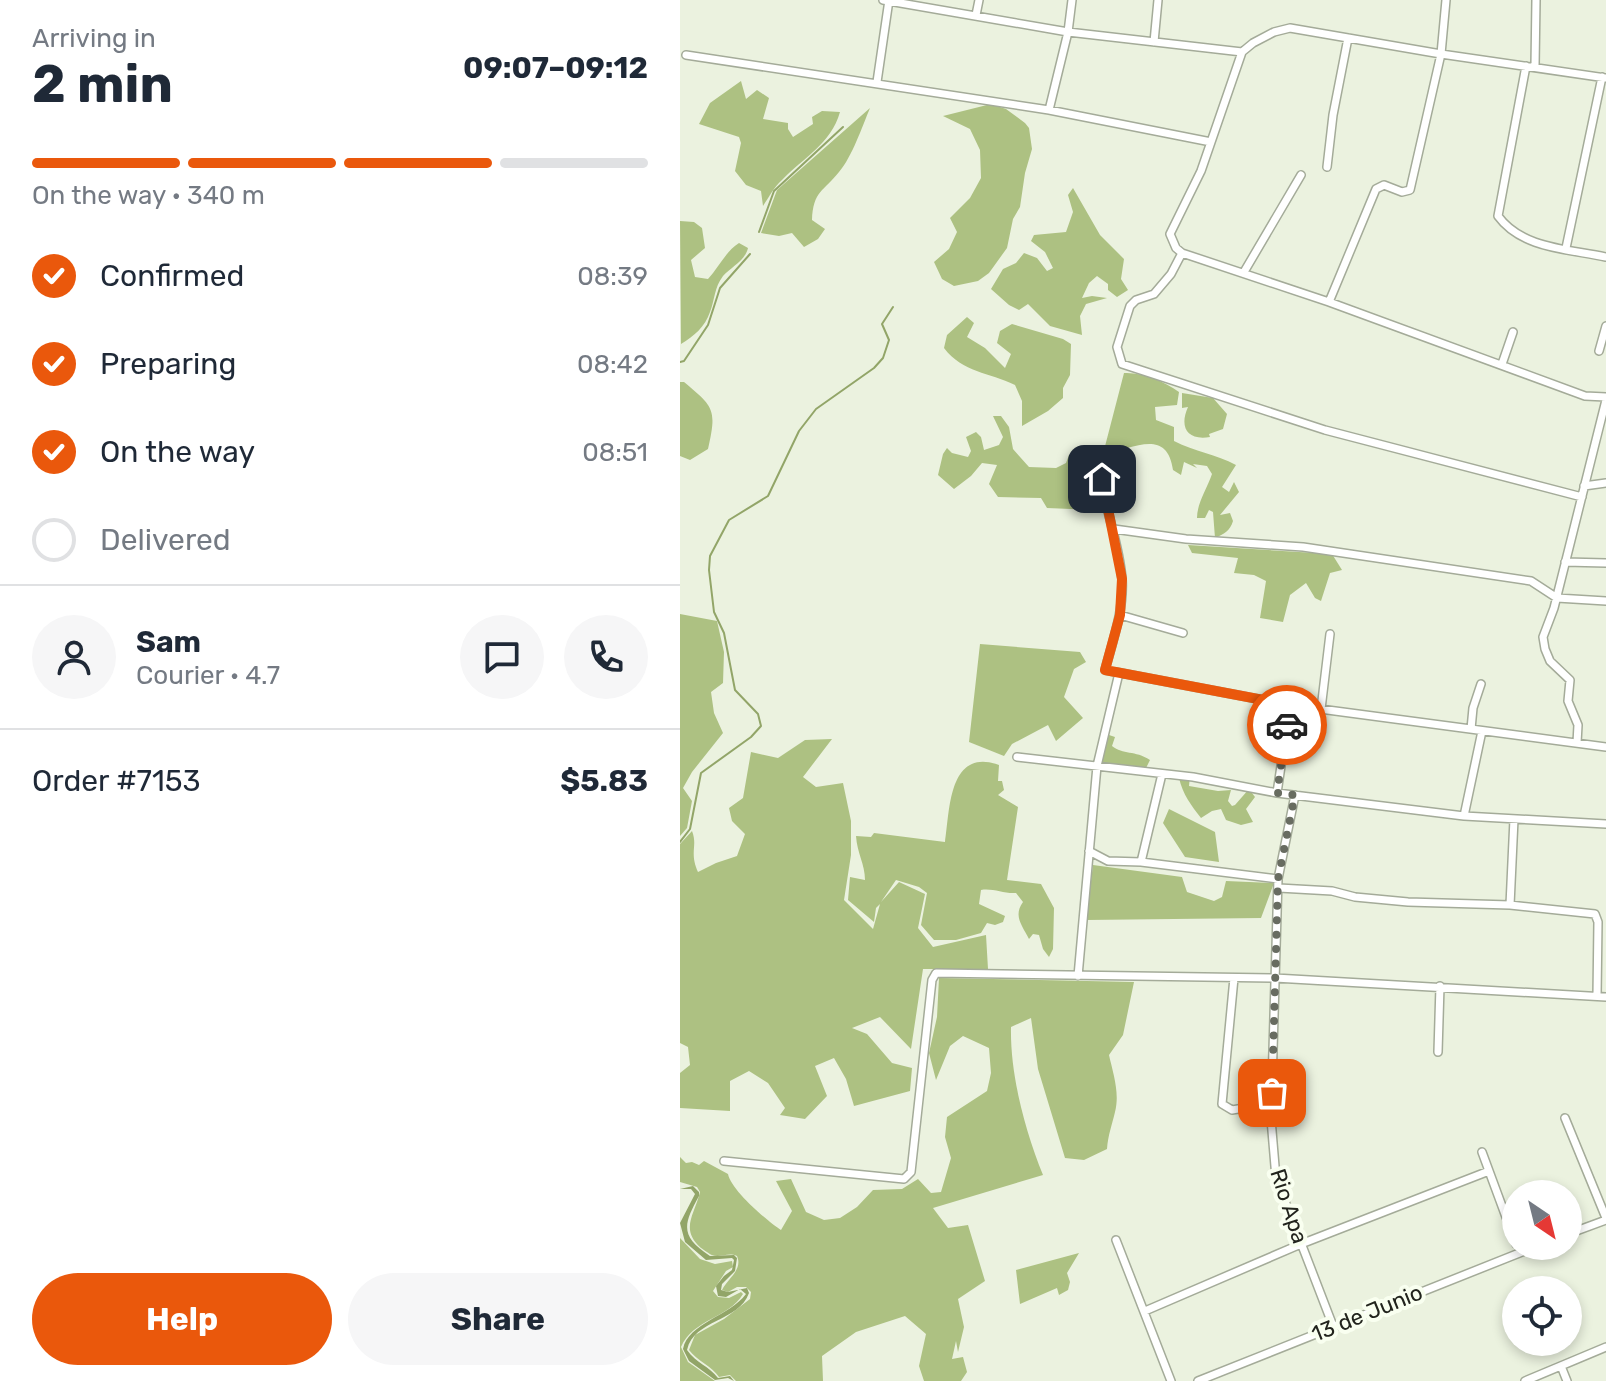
<!DOCTYPE html>
<html lang="en">
<head>
<meta charset="utf-8">
<style>
  :root { --surface:#fff; --page:#f6f6f7; --text:#1f2937; --muted:#747a83; --line:#e0e1e3; --accent:#ea580c }
  body { margin:0; font-family:Rubik,sans-serif; background:var(--page); color:var(--text); height:100vh; display:flex; flex-direction:column; font-size:30px; white-space:nowrap }
  * { box-sizing:border-box; margin:0 }
  p { font-size:26px; color:var(--muted) }
  .icon { flex:none; width:44px; height:44px; fill:none; stroke:currentColor; stroke-width:2; stroke-linecap:round; stroke-linejoin:round }
  .map { position:relative; flex:1; overflow:hidden }
  .drawer { display:flex; flex-direction:column; background:var(--surface); width:680px }
  .drawer>* { flex:none }
  .needle { width:52px; rotate:145deg }
  .buttons { position:absolute; left:822px; top:1180px; display:grid; gap:16px }
  .buttons a { display:grid; place-items:center; width:80px; height:80px; border-radius:50%; background:var(--surface); box-shadow:0 4px 12px #0003; font-size:40px }
  .pin { position:absolute; display:grid; place-items:center; width:68px; height:68px; color:#fff; margin:-34px; border-radius:16px; box-shadow:0 4px 12px #0006 }
  .courier { position:absolute; display:grid; place-items:center; width:80px; height:80px; margin:-40px; border:6px solid #ea580c; border-radius:50%; background:#fff; color:#222; box-shadow:0 2px 10px #0007 }
  .overview em { font-style:normal; font-weight:700 }
  .overview div { display:flex; flex-direction:column-reverse }
  .overview { display:flex; align-items:center; justify-content:space-between; height:136px; padding:0 32px }
  h1 { font-size:52px; font-weight:700; line-height:60px }
  .bar { display:grid; grid-template-columns:repeat(4,1fr); gap:12px 8px; align-content:center; height:96px; padding:0 32px }
  .bar i { height:10px; border-radius:6px; background:var(--line) }
  .bar .current { background:var(--accent) }
  .bar p { grid-column:span 4 }
  .line { display:flex; align-items:center; gap:20px; padding:0 32px; border-top:2px solid var(--line) }
  .line div { flex:1 }
  .round { display:grid; place-items:center; flex:none; width:84px; height:84px; border-radius:42px; background:var(--page) }
  ol { padding:0 32px; list-style:none }
  li { display:flex; align-items:center; gap:24px; height:88px }
  li p { margin-inline-start:auto }
  li .icon { padding:8px; border-radius:50%; background:var(--accent); color:#fff; stroke-width:4 }
  li:last-child { color:var(--muted) }
  li i { width:44px; height:44px; border:4px solid var(--line); border-radius:50% }
  .action { display:flex; gap:16px; margin-top:auto; padding:16px 32px }
  .action a { flex:1; height:92px; border-radius:48px; background:var(--accent); color:#fff; font-size:32px; font-weight:700; line-height:92px; text-align:center }
  .action a+a { background:var(--page); color:var(--text) }
  main { display:flex; flex:1; min-height:0 }
  .map>svg:first-child { display:block }
</style>
</head>
<body>
<main>
<section class="drawer">
<div class="overview"><div><h1>2 min</h1><p>Arriving in</p></div><em>09:07–09:12</em></div>
<div class="bar"><i class="current"></i><i class="current"></i><i class="current"></i><i></i><p>On the way · 340 m</p></div>
<ol>
<li><svg class="icon" aria-label="check" viewBox="0 0 24 24"><path d="M5 12l5 5 9-10"/></svg>Confirmed<p>08:39</p></li>
<li><svg class="icon" aria-label="check" viewBox="0 0 24 24"><path d="M5 12l5 5 9-10"/></svg>Preparing<p>08:42</p></li>
<li><svg class="icon" aria-label="check" viewBox="0 0 24 24"><path d="M5 12l5 5 9-10"/></svg>On the way<p>08:51</p></li>
<li><i></i>Delivered</li>
</ol>
<div class="line" style="height:144px"><a class="round"><svg class="icon" aria-label="person" viewBox="0 0 24 24"><circle cx="12" cy="8" r="4"/><path d="M4 21q1-7 8-7t8 7"/></svg></a><div><b>Sam</b><p>Courier · 4.7</p></div><a class="round"><svg class="icon" aria-label="chat" viewBox="0 0 24 24"><path d="M4 5h16v11H9l-5 4z"/></svg></a><a class="round"><svg class="icon" aria-label="phone" viewBox="0 0 24 24"><path d="M5 4h4l2 5-3 2q2 4 5 5l2-3 5 2v4C11 20 4 13 5 4z"/></svg></a></div>
<div class="line" style="height:104px"><div>Order #7153</div><b>$5.83</b></div>
<div class="action"><a>Help</a><a>Share</a></div>
</section>
<div class="map">
<svg width="926" height="1381" viewBox="0 0 926 1381">
  <rect width="100%" height="100%" fill="#ebf2df"/>
  <path fill="#adc182" d="M61,81L66,99L77,90L89,98L83,119L108,123V129L113,137L133,124L132,117L142,111L160,112C151,144 123,158 102,180C94,187 89,197 83,206L81,191L66,185L55,171L61,143L59,137L19,124L30,103Z
    M311,104L326,109L345,123L349,128L352,149L345,173L340,207L333,219L327,248L309,273L298,281L274,286L262,279L254,262L269,249L277,232L270,218L290,198L301,178L300,150L290,129L263,116Z
    M190,108C182,127 172,157 159,172C144,191 133,191 132,220L145,229L138,239L124,247L112,233L99,236L81,233L97,190Z
    M393,188L420,235L444,259L441,279L448,290L437,297L428,290V284L417,276L409,283L402,298L412,296L427,298L406,304L400,316L402,335L370,326L348,304L339,310L329,305L311,289L323,269L336,263L344,253L357,258L367,271L373,268L365,252L351,241L354,235L386,232L393,212L388,195Z
    M0,221L14,222L22,228L25,248L11,260L15,277L28,279C39,267 46,251 59,243L68,248C65,261 51,267 43,276C34,288 35,299 30,312C25,327 14,336 1,344Z
    M287,317L294,323L287,337L305,348L325,368L331,354L317,343L320,331L332,324L383,339L391,344L390,375L383,388V398L368,411L342,426V401L335,385C309,372 283,373 264,348L267,335Z
    M444,373C462,372 484,381 499,392L497,405L475,407L476,420L494,427V441C515,452 536,454 556,465L542,487L549,492L554,482L559,492L540,515L550,513L553,521C550,531 544,534 535,538L533,512L529,510L525,518H517C517,503 527,489 532,474L527,466L513,464L517,468L504,462L501,475L493,470C487,427 453,449 423,454Z
    M0,382H4C34,407 37,409 28,449L10,460L0,456Z
    M502,393L533,398L547,414L543,429L529,434L530,437C507,441 499,427 508,407L502,408Z
    M313,416H321L329,427L333,449L349,467L376,468L386,463L389,455H394L399,467L405,463L420,470L421,478L415,488V510L367,508L361,498L318,497L309,484L317,465L302,463L291,476L274,489L258,475L263,454L267,448L272,453L288,457L291,451L286,437L296,432L301,437L304,450L319,445L323,437Z
    M508,545L652,554L662,570L650,573L641,601L635,598L626,583L610,595L603,622L580,618L586,581L574,575L554,573L558,558L512,553Z
    M0,614L37,621L44,652L43,683L31,692L34,713L43,733L12,772L3,788L12,801L7,828L0,836Z
    M300,644L400,652L406,662L394,669L384,697L403,718L376,741L368,725L332,744L324,756L289,742Z
    M426,734L435,737L432,746C443,755 455,750 470,760L466,768L417,765Z
    M152,739L123,777L136,787L163,783L171,821V855L164,900L193,929L200,904L196,908L194,922L168,900L170,877L185,880C185,864 177,853 176,836L191,837L194,833L265,842C270,811 268,747 319,765L318,781H322L324,790L318,795L338,807L327,880L361,884L374,908L373,949L369,957L363,949L359,935L353,934L349,939C342,925 333,916 343,902L336,893C324,894 313,888 301,890L299,904L325,916L323,922L315,925L307,923L301,933L276,940H254L241,925L247,893L239,887L216,880L201,902L219,882L245,894L238,928L253,947L306,935L308,969H243L231,1049L200,1017L172,1028L187,1034L212,1063L232,1068L230,1091L174,1106L166,1079L154,1058L135,1066L147,1096L125,1119L100,1115L105,1108L88,1083L69,1071L50,1081V1111L0,1108V1073L10,1065L8,1047L0,1043V844L12,831C18,846 9,852 18,872L36,863L57,856L65,834L52,821L49,808L63,798L71,752L98,758L125,740Z
    M510,776L509,786L538,791L551,790L548,801L552,806L555,805L569,789L575,797L566,809L573,822L561,825L546,820L541,809L532,811L521,818C511,805 503,795 499,778Z
    M489,809L535,832L539,862L505,857L483,823Z
    M413,865L502,877L507,892L534,901L542,897L546,881L594,883L581,918L406,920Z
    M259,978L454,982L443,1035L429,1055C433,1073 440,1093 435,1112C432,1125 428,1135 427,1149L404,1160L385,1158L358,1069L351,1018L331,1027C330,1075 345,1130 363,1175L253,1208L268,1228L288,1225L305,1281L278,1299L284,1327L278,1352L276,1341L272,1359L283,1357L287,1372L281,1381H244L239,1366L246,1334L225,1316L176,1332L142,1356L143,1381H56L50,1375L39,1377C32,1366 17,1361 9,1350L15,1335L44,1319L70,1299L71,1292L66,1287H57L48,1292L42,1290C48,1278 63,1270 57,1256C48,1252 41,1258 32,1255C31,1255 21,1248 21,1248C0,1229 14,1216 20,1192L17,1187L0,1182V1157L6,1163L12,1162L19,1165L24,1161L48,1174C51,1190 87,1221 101,1230L112,1211L96,1181L111,1179L126,1212L144,1220L160,1218L177,1207L193,1190L222,1189L238,1179L251,1193L261,1192L271,1158L265,1137L267,1117L307,1091L311,1073L309,1048L283,1036L270,1046L256,1080L249,1053L257,1017Z
    M0,1238L20,1259L35,1264L52,1261L53,1267L46,1271L33,1291L38,1297L49,1298L61,1292L63,1294C49,1318 13,1319 1,1347L8,1362L35,1381H0Z
    M399,1253L387,1273L390,1282L388,1290L379,1295L377,1288L340,1304L336,1270Z"/>
  <path fill="#92a568" d="M13,1186L19,1192V1196C3,1225 0,1236 30,1256L54,1255L57,1258L55,1271L42,1284L41,1290L48,1292L67,1288L69,1293C59,1322 14,1319 7,1350C16,1363 29,1366 38,1378L50,1376L54,1381L48,1378L35,1380L9,1361L3,1349C8,1323 50,1316 66,1294L60,1289L46,1297L38,1296L36,1286L44,1276L52,1270L54,1260L52,1258L26,1260L5,1242L0,1223L15,1194L11,1189H0Z"/>
  <g fill="none" stroke-linecap="round" stroke-linejoin="round">
    <path stroke="#92a568" stroke-width="2" d="M79,232L94,191L163,127
      M0,362L4,361L28,325L40,288L70,254
      M0,842L10,829L21,773L71,737L81,726L78,714L55,690L44,633L34,612L29,570L30,556L49,520L88,496L119,431L136,409L194,368L203,358L209,340L202,324L213,307"/>
    <defs>
      <path id="street" d="M203,0L388,32L562,52
        M296,15L299,0
        M474,42L478,0
        M6,55L369,110L531,142
        M846,66L818,216C842,249 889,249 926,257
        M855,66L856,0
        M926,78L761,54L610,28L594,32L573,43L562,52L521,171L490,234L496,248L502,253L649,302L905,396L926,397
        M197,82L209,0
        M369,110L388,32L392,0
        M647,167L653,115L668,38
        M886,248L922,77
        M502,253L491,274L474,294L456,300L450,306L437,347L442,364L645,430L902,497
        M564,272L621,175
        M649,302L696,189L704,185L722,192L730,190L761,54L766,0
        M919,351L926,326
        M822,364L833,332
        M419,451C418,495 439,536 442,579C444,610 433,640 425,670L610,705L926,747
        M904,486L926,483
        M434,529L506,539L623,547L851,581L877,598L926,601
        M885,562L926,563
        M440,615L503,633
        M641,709L650,634
        M791,729L793,708L801,684
        M897,743L898,725L888,701L890,680L870,661L865,649L863,637L874,608L926,400
        M337,757L513,777L597,793L784,816L926,824
        M482,774L461,862L598,879
        M597,793L610,705
        M615,795L598,879L591,1119L596,1178L653,1326
        M784,816L802,731
        M409,851L428,861L461,862
        M599,888L652,891L675,897L728,902L830,905L915,914L918,922L917,996
        M830,905L834,819
        M398,976L417,766L439,673
        M554,978L542,1104L552,1110L576,1106L591,1119
        M758,1052L760,986
        M885,1118L926,1218
        M802,1152L836,1244
        M44,1161L224,1179L231,1172L252,980L256,973L595,978L926,997
        M888,1234L926,1220
        M436,1240L491,1381
        M465,1311L621,1244L809,1171
        M881,1366L887,1381
        M518,1381L857,1246
        M845,1381L926,1347"/>
    </defs>
    <use href="#street" stroke="#a4ab99" stroke-width="10"/>
    <use href="#street" stroke="#fff" stroke-width="7"/>
  </g>
  <g fill="none" stroke-linecap="round" stroke-linejoin="round">
    <path stroke="#686c61" stroke-width="8" stroke-dasharray="0 14.4" d="M592,1093L598,879L615,795L597,793L607,725"/>
    <path stroke="#ea580c" stroke-width="10" d="M422,479L442,579L440,615L425,670L610,705L607,725"/>
  </g>
  <g text-anchor="middle" dominant-baseline="central" stroke-width="8" stroke-linejoin="round" paint-order="stroke">
    <g font-size="22" fill="#22241d" stroke="#f9fff0">
      <text transform="translate(609 1206) rotate(72)">Rio Apa</text>
      <text transform="translate(687 1313) rotate(-22)">13 de Junio</text>
    </g>
  </g>
</svg>
<div class="buttons">
<a><svg class="needle" viewBox="-14 -14 28 28"><path d="M0-13l5 13h-10z" fill="#e53935"/><path d="M0 13l5-13h-10z" fill="#747a83"/></svg></a>
<a><svg class="icon" aria-label="locate" viewBox="0 0 24 24"><circle cx="12" cy="12" r="6"/><path d="M12 2v4M12 18v4M2 12h4M18 12h4"/></svg></a>
</div>
<div class="pin" style="left:592px;top:1093px;background:#ea580c"><svg class="icon" aria-label="bag" viewBox="0 0 24 24"><path d="M5 8h14l-1 12H6zM9 8a3 3 0 0 1 6 0"/></svg></div>
<div class="pin" style="left:422px;top:479px;background:#1f2937"><svg class="icon" aria-label="home" viewBox="0 0 24 24"><path d="M3 11l9-7 9 7M6 9v11h12V9"/></svg></div>
<div class="courier" style="left:607px;top:725px"><svg class="icon" aria-label="car" viewBox="0 0 24 24"><path d="M5 17H2v-5l4-1 3-4h7l3 4 3 1v5h-3M9 17h6M6 11h13"/><circle cx="7" cy="17" r="2"/><circle cx="17" cy="17" r="2"/></svg></div>
</div>
</main>
</body>
</html>
